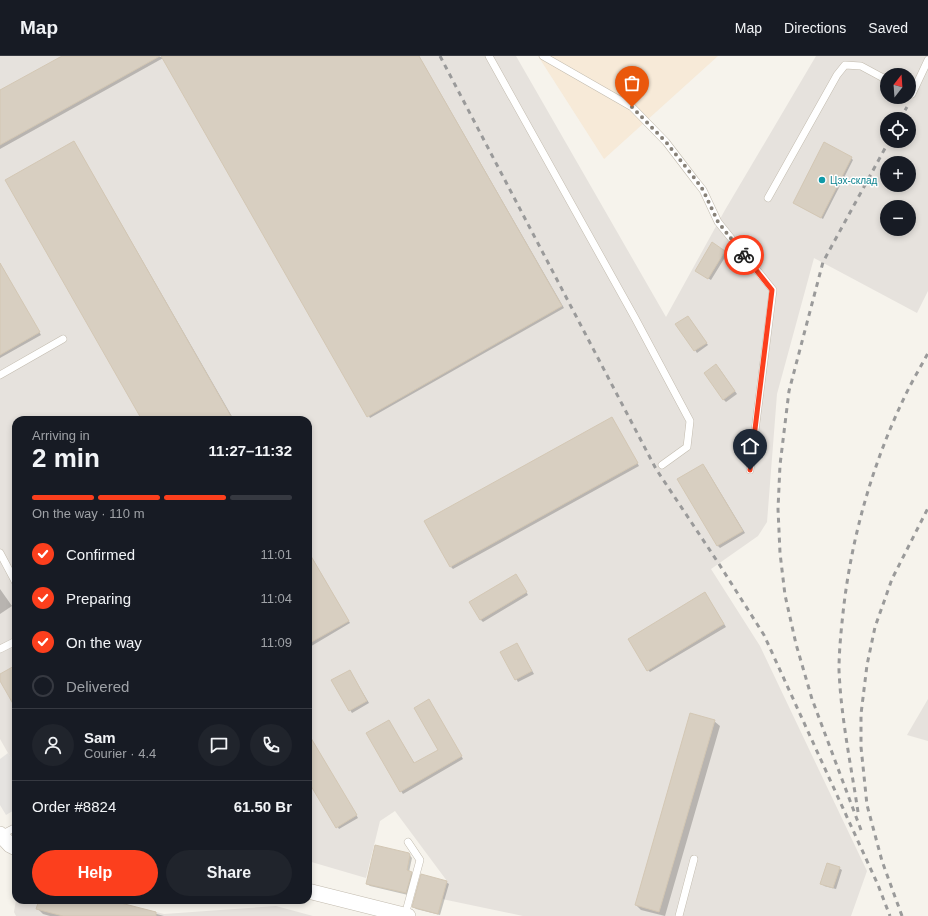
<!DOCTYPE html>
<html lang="en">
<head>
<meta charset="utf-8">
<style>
  :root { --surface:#171b24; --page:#20242c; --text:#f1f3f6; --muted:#9ea1a6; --line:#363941; --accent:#fc3f1d }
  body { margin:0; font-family:Arial,sans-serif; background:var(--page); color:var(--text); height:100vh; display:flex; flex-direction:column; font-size:15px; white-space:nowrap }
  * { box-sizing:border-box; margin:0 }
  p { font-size:13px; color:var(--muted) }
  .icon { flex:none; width:22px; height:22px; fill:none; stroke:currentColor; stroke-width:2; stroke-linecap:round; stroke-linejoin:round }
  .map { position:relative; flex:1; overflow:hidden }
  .details { position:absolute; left:12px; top:360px; width:300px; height:488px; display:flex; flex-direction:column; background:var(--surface); border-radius:12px; box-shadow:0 2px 6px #0003 }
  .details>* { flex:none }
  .needle { width:26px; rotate:17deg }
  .tools { position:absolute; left:880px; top:12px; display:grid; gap:8px }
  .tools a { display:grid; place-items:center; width:36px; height:36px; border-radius:50%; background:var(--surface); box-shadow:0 2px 6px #0003; font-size:20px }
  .pin { position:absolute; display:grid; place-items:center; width:34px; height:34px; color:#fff; margin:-41px -17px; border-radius:50% 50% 50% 0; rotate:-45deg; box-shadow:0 0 4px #0007 }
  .pin .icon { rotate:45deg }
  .courier { position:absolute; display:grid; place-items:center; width:40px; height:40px; margin:-20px; border:3px solid #fc3f1d; border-radius:50%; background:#fff; color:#222; box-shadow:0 1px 5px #0007 }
  .summary em { font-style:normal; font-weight:700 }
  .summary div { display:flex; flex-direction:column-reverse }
  .summary { display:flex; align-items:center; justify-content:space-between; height:68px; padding:0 20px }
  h1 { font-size:26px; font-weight:700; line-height:30px }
  .bar { display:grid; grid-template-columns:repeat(4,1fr); gap:6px 4px; align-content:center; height:48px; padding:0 20px }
  .bar i { height:5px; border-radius:3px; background:var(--line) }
  .bar .selected { background:var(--accent) }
  .bar p { grid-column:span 4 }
  .line { display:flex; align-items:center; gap:10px; padding:0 20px; border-top:1px solid var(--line) }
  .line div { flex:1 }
  .round { display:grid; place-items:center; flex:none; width:42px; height:42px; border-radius:21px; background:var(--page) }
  ol { padding:0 20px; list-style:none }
  li { display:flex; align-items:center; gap:12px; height:44px }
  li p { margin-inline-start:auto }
  li .icon { padding:4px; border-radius:50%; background:var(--accent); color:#fff; stroke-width:4 }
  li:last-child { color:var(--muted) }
  li i { width:22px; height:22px; border:2px solid var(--line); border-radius:50% }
  .action { display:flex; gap:8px; margin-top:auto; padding:8px 20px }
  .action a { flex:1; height:46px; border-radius:24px; background:var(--accent); color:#fff; font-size:16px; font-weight:700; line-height:46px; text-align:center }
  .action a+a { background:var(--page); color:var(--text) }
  header { display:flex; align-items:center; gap:24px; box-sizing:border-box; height:56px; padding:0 20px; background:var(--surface); border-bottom:1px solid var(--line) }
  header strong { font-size:19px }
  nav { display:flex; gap:22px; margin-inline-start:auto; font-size:14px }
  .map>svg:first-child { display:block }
</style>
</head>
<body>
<header>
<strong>Map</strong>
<nav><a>Map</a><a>Directions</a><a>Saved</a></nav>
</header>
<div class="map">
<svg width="928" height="860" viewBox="0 0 928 860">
  <rect width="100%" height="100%" fill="#f6f3ec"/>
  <path fill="#f7ead8" d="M538,0H718L604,103Z"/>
  <path fill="#e6e2dd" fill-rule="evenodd" d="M0,0H516L666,261L725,154L816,0H928V235L917,257L814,202L777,338L767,466L758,480L711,513L760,590L867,815L851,860H523L442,843L447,825L395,755L380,765L366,822L308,805V364H16V711L0,683ZM887,19H909V41H887ZM887,63H909V85H887ZM887,107H909V129H887ZM887,151H909V173H887Z
    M928,643V685L907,679Z
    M16,844H109L164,858L276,850L313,860H16L14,856Z"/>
  <path fill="#e5e3e0" d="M8,697L16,710V753L6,759L0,749V703Z"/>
  <path fill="#0003" d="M65,0L165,1L0,93V35Z
    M181,0H419L564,252L370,362Z
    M76,89L234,364H144Z
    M851,102L853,104L823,163L794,147Z
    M713,188L727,198L711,224L699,217Z
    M0,207L41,279L0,302Z
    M690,263L708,289L697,297L695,294Z
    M719,312L737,338L726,346L723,343Z
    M612,362L639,410L453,513L451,511Z
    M705,411L745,477L720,492L718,490Z
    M308,495L350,567L308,592Z
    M518,522L528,539L483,566L480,563Z
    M0,533L12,550L0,558Z
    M707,540L726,571L650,616L648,614Z
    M517,588L534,618L518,626L502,597Z
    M350,615L369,647L352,657L350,654Z
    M431,647L463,703L403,738L401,735L389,665L415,708L439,694Z
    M714,665L720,670L665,860L641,854L636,849Z
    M308,677L358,762L339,773L308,723Z
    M409,798L412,802L409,816L413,819L408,839L370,830L367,828Z
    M839,812L842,814L836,833L824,830L822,827Z
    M446,826L449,828L440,859L416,853L414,851Z
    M40,844H105L164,860H50L43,858L38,853Z"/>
  <path fill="#d8cfc1" stroke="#d3c7b4" d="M62,0H160L0,89V34Z
    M161,0H419L562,250L367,361Z
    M74,85L233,364H142L5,124Z
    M824,86L852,101L821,162L793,147Z
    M712,186L725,195L708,223L695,215Z
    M0,207L40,276L0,299Z
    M688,260L707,287L694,295L675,268Z
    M716,308L735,335L723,344L704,317Z
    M612,361L638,407L450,511L424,465Z
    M703,408L743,475L717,490L677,423Z
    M308,495L349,565L308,588Z
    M516,518L527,536L480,564L469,546Z
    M705,536L724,568L647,615L628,583Z
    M517,587L532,615L515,624L500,596Z
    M16,609V653L0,625V618Z
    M350,614L367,645L349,655L331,624Z
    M429,643L462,700L400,736L366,677L389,664L414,707L438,694L414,652Z
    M690,657L715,664L659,856L635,849Z
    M308,677L357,759L336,772L308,725Z
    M375,789L409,797L410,799L407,814L412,816L406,837L366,828Z
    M827,807L840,811L833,832L820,828Z
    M421,818L447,825L438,858L412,851Z
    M39,844H109L156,856V860H63L36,853Z"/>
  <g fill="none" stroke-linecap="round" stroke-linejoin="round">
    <defs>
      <path id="lane" d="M489,0L635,262L690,365L687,391L662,409
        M543,0L632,51L666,86L695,124L703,134L718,166L773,234L750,414
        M909,36L912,38L928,4
        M768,142L837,19L845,9L861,10L887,24
        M0,319L63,283
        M0,497L16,527
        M0,593L16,585
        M1,779L16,771
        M405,859L420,804L408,786
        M679,860L694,803"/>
      <path id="street" d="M0,778L10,789L16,792
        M308,835L408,860"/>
    </defs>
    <use href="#lane" stroke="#c2bbae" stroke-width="8"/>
    <use href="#street" stroke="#c2bbae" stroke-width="16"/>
    <use href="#lane" stroke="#fff" stroke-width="7"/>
    <use href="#street" stroke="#fff" stroke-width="15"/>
    <path stroke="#9a9a9a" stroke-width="3" stroke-dasharray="5 5" stroke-linecap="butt" d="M440,0L656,413L719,508L764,579L878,829L890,860
      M900,63L907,51
      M858,756C851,709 841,662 839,614C839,595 841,576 843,557C851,483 872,409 904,342C911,327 920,312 928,297
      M861,774L812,643L796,588L785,539L780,497L778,453L780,409L789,335L823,206L889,85
      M902,860L882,805L867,749L861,691V658L867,609L875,571L892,523L928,452"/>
  </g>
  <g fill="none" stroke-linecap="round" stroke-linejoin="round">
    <path stroke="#878178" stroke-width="4" stroke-dasharray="0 7.2" d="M632,51L666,86L696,124L703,134L718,166L744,199"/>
    <path stroke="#fc3f1d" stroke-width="5" d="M744,199L772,234L750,414"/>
  </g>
  <circle fill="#0f9aa8" stroke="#fff" stroke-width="1.5" cx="822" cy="124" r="4"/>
  <g text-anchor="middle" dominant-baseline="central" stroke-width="3" stroke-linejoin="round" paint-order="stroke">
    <g font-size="10" fill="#0d838f" stroke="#fff" text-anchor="start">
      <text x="830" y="124">Цэх-склад</text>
    </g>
  </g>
</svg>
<div class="tools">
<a><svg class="needle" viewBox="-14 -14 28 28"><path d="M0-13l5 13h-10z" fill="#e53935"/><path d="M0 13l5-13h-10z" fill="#9ea1a6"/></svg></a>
<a><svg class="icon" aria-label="locate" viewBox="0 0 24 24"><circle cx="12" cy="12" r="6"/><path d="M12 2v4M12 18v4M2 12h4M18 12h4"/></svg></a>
<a>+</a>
<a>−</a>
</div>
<div class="pin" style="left:632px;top:51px;background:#ea580c"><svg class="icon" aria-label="bag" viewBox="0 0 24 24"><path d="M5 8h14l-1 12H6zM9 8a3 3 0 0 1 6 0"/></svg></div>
<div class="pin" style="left:750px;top:414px;background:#1f2937"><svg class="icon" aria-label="home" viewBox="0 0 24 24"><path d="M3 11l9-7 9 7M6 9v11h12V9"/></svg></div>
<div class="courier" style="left:744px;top:199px"><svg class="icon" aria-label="bike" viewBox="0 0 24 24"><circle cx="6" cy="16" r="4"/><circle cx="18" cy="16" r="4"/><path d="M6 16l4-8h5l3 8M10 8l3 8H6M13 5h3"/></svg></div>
<section class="details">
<div class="summary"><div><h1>2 min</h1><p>Arriving in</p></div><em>11:27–11:32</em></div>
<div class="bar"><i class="selected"></i><i class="selected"></i><i class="selected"></i><i></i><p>On the way · 110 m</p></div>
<ol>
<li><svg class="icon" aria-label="check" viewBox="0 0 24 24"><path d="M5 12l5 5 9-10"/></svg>Confirmed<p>11:01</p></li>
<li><svg class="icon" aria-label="check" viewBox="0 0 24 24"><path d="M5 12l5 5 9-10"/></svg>Preparing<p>11:04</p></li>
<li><svg class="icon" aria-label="check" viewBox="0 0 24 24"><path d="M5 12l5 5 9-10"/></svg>On the way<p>11:09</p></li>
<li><i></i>Delivered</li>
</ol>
<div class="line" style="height:72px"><a class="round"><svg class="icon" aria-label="person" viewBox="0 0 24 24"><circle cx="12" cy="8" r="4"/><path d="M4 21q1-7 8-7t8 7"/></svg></a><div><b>Sam</b><p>Courier · 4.4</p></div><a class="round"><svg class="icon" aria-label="chat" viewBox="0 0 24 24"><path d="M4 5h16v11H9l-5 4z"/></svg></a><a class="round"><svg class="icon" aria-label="phone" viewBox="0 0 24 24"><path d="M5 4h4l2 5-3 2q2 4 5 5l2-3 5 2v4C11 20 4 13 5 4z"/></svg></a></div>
<div class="line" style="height:52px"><div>Order #8824</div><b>61.50 Br</b></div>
<div class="action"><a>Help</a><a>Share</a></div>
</section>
</div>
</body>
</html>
